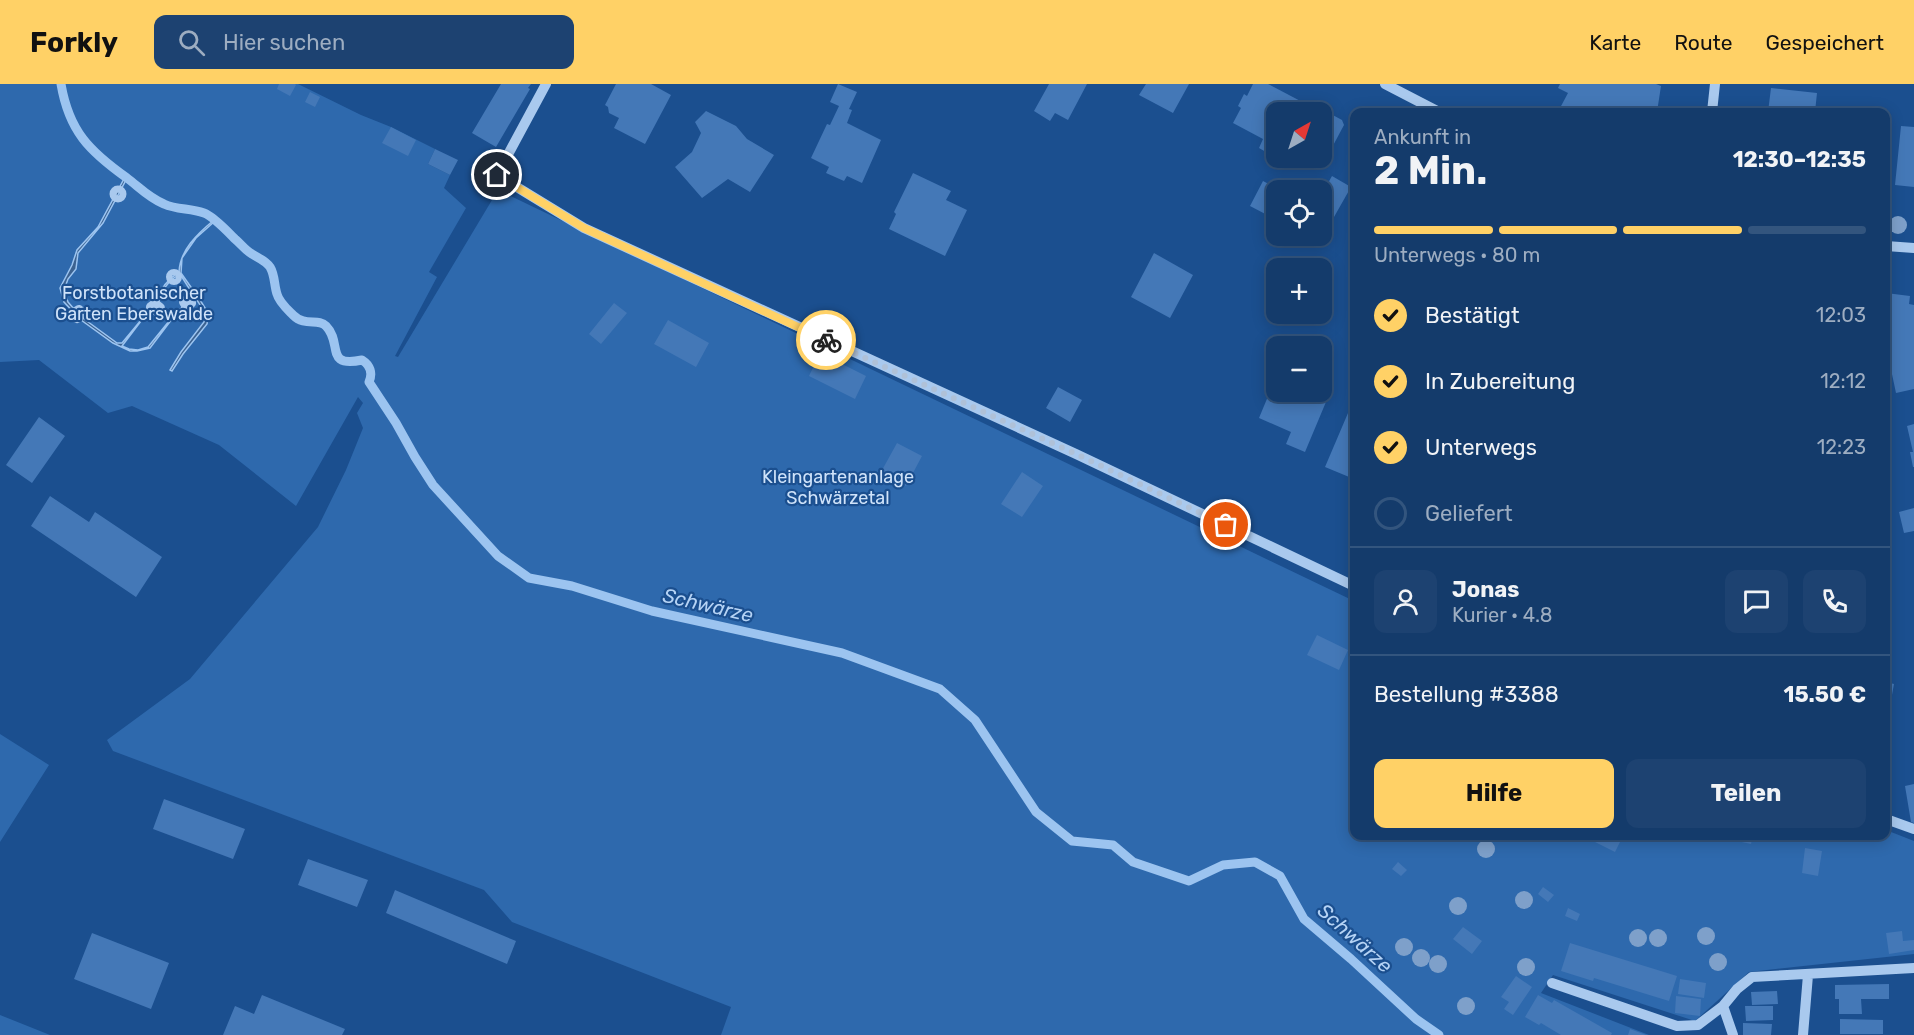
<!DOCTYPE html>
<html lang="de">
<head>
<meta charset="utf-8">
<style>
  :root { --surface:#143b6b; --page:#1d4271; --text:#f1f3f6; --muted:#9dadc1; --line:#33557e; --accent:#ffd166 }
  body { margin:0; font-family:Rubik,sans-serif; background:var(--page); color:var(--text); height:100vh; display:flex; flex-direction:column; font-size:22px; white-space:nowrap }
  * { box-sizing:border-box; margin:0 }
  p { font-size:20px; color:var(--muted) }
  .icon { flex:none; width:33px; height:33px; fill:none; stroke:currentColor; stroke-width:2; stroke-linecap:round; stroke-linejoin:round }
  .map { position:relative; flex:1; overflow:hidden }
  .details { position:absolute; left:1350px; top:24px; width:540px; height:732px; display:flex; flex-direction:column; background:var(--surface); border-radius:12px; box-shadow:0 3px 15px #0003,0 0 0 2px var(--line) }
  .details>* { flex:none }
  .needle { width:39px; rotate:39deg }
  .tools { position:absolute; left:1266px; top:18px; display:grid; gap:12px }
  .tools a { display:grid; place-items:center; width:66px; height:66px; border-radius:12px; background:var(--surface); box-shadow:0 3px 15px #0003,0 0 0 2px var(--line); font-size:30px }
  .pin { position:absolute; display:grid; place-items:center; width:51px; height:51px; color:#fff; margin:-26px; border:3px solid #fff; border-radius:50%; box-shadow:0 2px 6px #0007 }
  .courier { position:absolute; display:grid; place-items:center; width:60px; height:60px; margin:-30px; border:4px solid #ffd166; border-radius:50%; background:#fff; color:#222; box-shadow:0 2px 8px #0007 }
  .head em { font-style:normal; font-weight:700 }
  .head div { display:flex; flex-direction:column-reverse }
  .head { display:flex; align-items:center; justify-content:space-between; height:102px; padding:0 24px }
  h1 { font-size:39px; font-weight:700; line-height:45px }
  .bar { display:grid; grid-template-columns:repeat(4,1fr); gap:9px 6px; align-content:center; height:72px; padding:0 24px }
  .bar i { height:8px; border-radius:4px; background:var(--line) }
  .bar .selected { background:var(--accent) }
  .bar p { grid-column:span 4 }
  .line { display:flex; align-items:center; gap:15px; padding:0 24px; border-top:2px solid var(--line) }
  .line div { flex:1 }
  .round { display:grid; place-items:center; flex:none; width:63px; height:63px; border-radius:12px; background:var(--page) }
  ol { padding:0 24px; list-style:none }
  li { display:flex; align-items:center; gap:18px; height:66px }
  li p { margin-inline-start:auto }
  li .icon { padding:6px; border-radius:50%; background:var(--accent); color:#111; stroke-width:4 }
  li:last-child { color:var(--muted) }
  li i { width:33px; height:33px; border:3px solid var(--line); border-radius:50% }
  .primary-button { display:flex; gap:12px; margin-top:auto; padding:12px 24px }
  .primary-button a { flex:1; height:69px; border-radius:12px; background:var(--accent); color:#111; font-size:24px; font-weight:700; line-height:69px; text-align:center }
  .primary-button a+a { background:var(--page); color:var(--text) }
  header { display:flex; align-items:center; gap:36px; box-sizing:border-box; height:84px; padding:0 30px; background:var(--accent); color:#111 }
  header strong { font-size:28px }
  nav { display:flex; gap:33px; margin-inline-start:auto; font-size:21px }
  .search { width:420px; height:54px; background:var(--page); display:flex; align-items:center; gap:15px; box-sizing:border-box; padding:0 21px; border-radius:12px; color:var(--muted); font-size:22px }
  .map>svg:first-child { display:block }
</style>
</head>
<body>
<header>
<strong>Forkly</strong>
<div class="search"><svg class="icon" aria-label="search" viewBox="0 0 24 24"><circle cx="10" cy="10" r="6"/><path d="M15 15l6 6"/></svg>Hier suchen</div>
<nav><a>Karte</a><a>Route</a><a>Gespeichert</a></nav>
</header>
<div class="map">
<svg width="1914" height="951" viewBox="0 0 1914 951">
  <rect width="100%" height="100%" fill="#1b4f8f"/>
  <path fill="#2e69ad" d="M0,0H298L361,31L391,43L435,65L428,80L450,91L444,104L466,124L429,188L437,193L395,272L398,273L498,106L1354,517V752H1886V746L1914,757V870L1749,888L1695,937L1553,891L1541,909L1649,951H721L731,923L512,838L484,806L113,667L107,656L190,595L318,443L346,386L363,344L357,329L363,319L358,313L296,422L219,361L132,322L108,329L39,276L0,278Z
    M0,650L49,681L0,758Z
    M0,931L50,951H0Z"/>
  <path fill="#3c6290" stroke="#9cc4f0" stroke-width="1.5" fill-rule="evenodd" d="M125,93L127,94L103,139L78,169L76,185L68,195L64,206L68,218L80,232L117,259H122L156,218C160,205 168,195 179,188C180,166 197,150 214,136L215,137L196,154L182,174L181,189L200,216L207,227L208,235L207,240L183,270L172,287L170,286L181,268L204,238C206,228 200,221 195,213L172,235L150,264L137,267H130L113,259L81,236L64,218L60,204L72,181L77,166L98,143ZM180,190L194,212L174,231L148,263L138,266L129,265L122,262L141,237L158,220L162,207L171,196Z"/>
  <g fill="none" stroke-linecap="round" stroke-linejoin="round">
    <path stroke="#9cc4f0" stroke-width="9" d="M61,0C69,47 89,67 127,94C139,103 149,114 164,120C177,126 190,124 204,129C213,132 228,148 235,155C241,160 245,166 252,170C258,174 265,176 270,183C275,191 274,201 277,210C279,218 287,225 293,231C305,243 318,234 326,242C343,259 324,284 362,276C370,281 373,289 369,298L396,339L415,373L433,401L498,472L529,494L572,502L652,527L842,569L940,605L975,636L1036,728L1072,757L1113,761L1133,778L1189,797L1223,781L1255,778L1280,792L1304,835L1351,875L1416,935L1439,951"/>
  </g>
  <path fill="#4478b7" d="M279,0H295L296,1L290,12L277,5Z
    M501,0H531L528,4L530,5L496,63L472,49Z
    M616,0H651L671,11L645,60L614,44L619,34L609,29L608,23L605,21Z
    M838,0L857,8L849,25L852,26L847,39L881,56L862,99L847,92L844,97L826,89L829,83L811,74L827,40L830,41L839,22L830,18Z
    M1049,0H1087L1068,36L1055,29L1050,37L1034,27Z
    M1146,0H1189L1173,29L1139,11Z
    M1253,0H1268L1327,31L1329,29L1342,36L1344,41L1320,86L1298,74H1322V28H1276V74H1295L1290,82L1259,64L1263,55L1233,39L1241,24L1238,22L1244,10L1247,12Z
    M1560,0H1656L1661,2L1657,28H1569L1560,24L1568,9L1558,4Z
    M1771,4L1817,9L1815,28H1768Z
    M310,8L320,13L315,23L305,18Z
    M706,27L736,42L747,55L774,71L750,108L728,95L702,114L675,83L692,68L701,49L695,38Z
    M1901,42L1914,43V103L1895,101Z
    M391,43L416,56L408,72L382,59Z
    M435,65L458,76L450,91L428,80Z
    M913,89L951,107L946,116L967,126L945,172L889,145L896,130L894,128Z
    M1332,92L1351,103L1334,133L1322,127V107L1324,106Z
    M1263,97L1280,106H1276V124L1271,133L1250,122Z
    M1154,169L1193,191L1170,234L1131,213Z
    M1886,209L1910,212L1909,220L1914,221V305L1896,309L1889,276L1886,275Z
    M614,219L627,229L601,260L589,250Z
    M668,236L709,259L696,283L654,260Z
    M820,269L866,292L855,315L809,292Z
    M1276,293V308H1322V302L1331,306L1305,368L1286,360L1291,348L1259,334Z
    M1058,303L1082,316L1070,338L1046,324Z
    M1348,329L1354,331V395L1325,383Z
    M39,333L65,352L32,399L6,381Z
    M1914,340V383H1913L1910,368H1913L1907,342Z
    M897,359L922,372L906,402L881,388Z
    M1022,388L1043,402L1022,433L1001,420Z
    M50,412L89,438L95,428L162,473L136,513L31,442Z
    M1914,424V447L1904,449L1899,428Z
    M1317,551L1348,566L1339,586L1307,571Z
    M1886,598L1894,600L1887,638H1886Z
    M1914,700V739L1911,738L1905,702Z
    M164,715L245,745L233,775L153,745Z
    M1599,752H1623L1615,768L1595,758Z
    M1738,752H1753L1751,760L1737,757Z
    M1805,764L1822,767L1818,792L1802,789Z
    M308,775L368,796L357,823L298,801Z
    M1398,778L1407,786L1401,792L1392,785Z
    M1543,803L1554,811L1548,818L1538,810Z
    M395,806L516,857L507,880L386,829Z
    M1568,824L1580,830L1577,837L1565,832Z
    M1463,843L1482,857L1472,870L1453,855Z
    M1902,847L1903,857L1914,856V866L1889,870L1886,849Z
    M92,849L169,879L151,925L74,895Z
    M1570,859L1677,892L1669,917L1594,894L1593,897L1561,887Z
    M1516,892L1532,903L1513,931L1504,925L1509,918L1501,913Z
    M1680,895L1706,899L1704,914L1678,910Z
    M1889,900V915H1861L1862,930H1839V915H1835V901Z
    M1777,907L1778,920L1752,921L1751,908Z
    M262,911L345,945L342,951H223L235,922L254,930Z
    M1538,911L1552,919L1554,916L1612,949L1611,951H1561L1541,939L1539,941L1525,933Z
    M1676,912L1701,915L1700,932L1675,929Z
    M1745,922H1773V936L1746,937Z
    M1840,935L1883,936V950H1840Z
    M1743,939L1772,940L1771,951H1743Z
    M1630,945L1646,951H1628Z"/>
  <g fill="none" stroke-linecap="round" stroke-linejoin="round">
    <path stroke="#a9c9ee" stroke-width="10" d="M546,0L497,91L584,144L1076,370L1354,502
      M1385,0L1439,28
      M1712,28L1715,0
      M114.5 110a3.5 3.5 0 1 1 7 0a3.5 3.5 0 1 1-7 0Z
      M1886,162L1914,164
      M171 193a3 3 0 1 1 6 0a3 3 0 1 1-6 0Z
      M189,215L191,219L187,223L184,218Z
      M155,220L160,224L157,227L151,223Z
      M79,226L82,230L77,234L73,230Z
      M1886,735L1914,745
      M1552,899L1677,942L1698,941L1723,922L1737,905L1752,893L1914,884
      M1723,922L1733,951
      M1803,951L1808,891"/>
  </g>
  <g fill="#7ea0ca">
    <circle cx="1898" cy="141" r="9"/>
    <circle cx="1486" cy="765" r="9"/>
    <circle cx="1524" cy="816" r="9"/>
    <circle cx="1458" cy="822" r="9"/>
    <circle cx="1706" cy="852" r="9"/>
    <circle cx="1638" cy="854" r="9"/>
    <circle cx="1658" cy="854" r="9"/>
    <circle cx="1404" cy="863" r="9"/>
    <circle cx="1421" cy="874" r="9"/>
    <circle cx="1718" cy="878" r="9"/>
    <circle cx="1438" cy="880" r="9"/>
    <circle cx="1526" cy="883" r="9"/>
    <circle cx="1466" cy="922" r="9"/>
  </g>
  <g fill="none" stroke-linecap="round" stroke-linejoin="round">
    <path stroke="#afc1d8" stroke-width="6" stroke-dasharray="0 10.8" d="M826,256L1076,370L1226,441"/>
    <path stroke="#ffd166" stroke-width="8" d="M497,91L584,144L826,256"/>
  </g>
  <g text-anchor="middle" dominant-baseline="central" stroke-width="4.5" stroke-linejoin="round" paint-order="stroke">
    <g font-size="18" fill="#cfe3fa" stroke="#1b4f8f">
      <text x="134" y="209">Forstbotanischer<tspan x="134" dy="21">Garten Eberswalde</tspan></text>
      <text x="838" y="393">Kleingartenanlage<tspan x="838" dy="21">Schwärzetal</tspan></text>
    </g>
    <g font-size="20" font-style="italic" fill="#b5d3f5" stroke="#1b4f8f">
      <text transform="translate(708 521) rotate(13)">Schwärze</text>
      <text transform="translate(1355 854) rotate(42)">Schwärze</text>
    </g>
  </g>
</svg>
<div class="tools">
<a><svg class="needle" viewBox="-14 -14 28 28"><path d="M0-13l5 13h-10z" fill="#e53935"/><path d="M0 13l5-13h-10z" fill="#9dadc1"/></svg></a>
<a><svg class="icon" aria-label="locate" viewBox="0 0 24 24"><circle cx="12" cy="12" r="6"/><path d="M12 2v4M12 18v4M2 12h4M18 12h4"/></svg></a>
<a>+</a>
<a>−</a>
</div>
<div class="pin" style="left:1226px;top:441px;background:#ea580c"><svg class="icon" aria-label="bag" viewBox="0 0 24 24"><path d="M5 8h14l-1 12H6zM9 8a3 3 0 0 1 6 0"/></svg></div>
<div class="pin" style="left:497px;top:91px;background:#1f2937"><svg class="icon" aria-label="home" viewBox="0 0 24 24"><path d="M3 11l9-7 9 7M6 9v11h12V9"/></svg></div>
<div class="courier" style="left:826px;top:256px"><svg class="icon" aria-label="bike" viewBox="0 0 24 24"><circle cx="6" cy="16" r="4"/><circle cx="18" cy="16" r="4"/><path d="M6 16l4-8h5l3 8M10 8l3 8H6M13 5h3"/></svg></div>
<section class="details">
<div class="head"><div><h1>2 Min.</h1><p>Ankunft in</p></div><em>12:30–12:35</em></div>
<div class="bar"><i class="selected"></i><i class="selected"></i><i class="selected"></i><i></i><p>Unterwegs · 80 m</p></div>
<ol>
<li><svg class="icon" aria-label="check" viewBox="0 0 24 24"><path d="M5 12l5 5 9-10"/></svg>Bestätigt<p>12:03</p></li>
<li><svg class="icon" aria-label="check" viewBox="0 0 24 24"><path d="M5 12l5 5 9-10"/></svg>In Zubereitung<p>12:12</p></li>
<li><svg class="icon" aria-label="check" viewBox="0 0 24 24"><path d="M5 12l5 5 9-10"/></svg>Unterwegs<p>12:23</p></li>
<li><i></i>Geliefert</li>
</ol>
<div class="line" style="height:108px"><a class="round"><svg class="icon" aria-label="person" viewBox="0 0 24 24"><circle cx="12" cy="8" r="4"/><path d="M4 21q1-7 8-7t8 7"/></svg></a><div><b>Jonas</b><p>Kurier · 4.8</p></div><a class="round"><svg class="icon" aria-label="chat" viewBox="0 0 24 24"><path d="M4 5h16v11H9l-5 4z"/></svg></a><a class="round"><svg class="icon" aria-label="phone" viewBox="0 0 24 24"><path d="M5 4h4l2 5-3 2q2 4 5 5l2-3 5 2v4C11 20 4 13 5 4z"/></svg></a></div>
<div class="line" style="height:78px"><div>Bestellung #3388</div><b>15.50 €</b></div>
<div class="primary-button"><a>Hilfe</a><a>Teilen</a></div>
</section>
</div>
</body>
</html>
